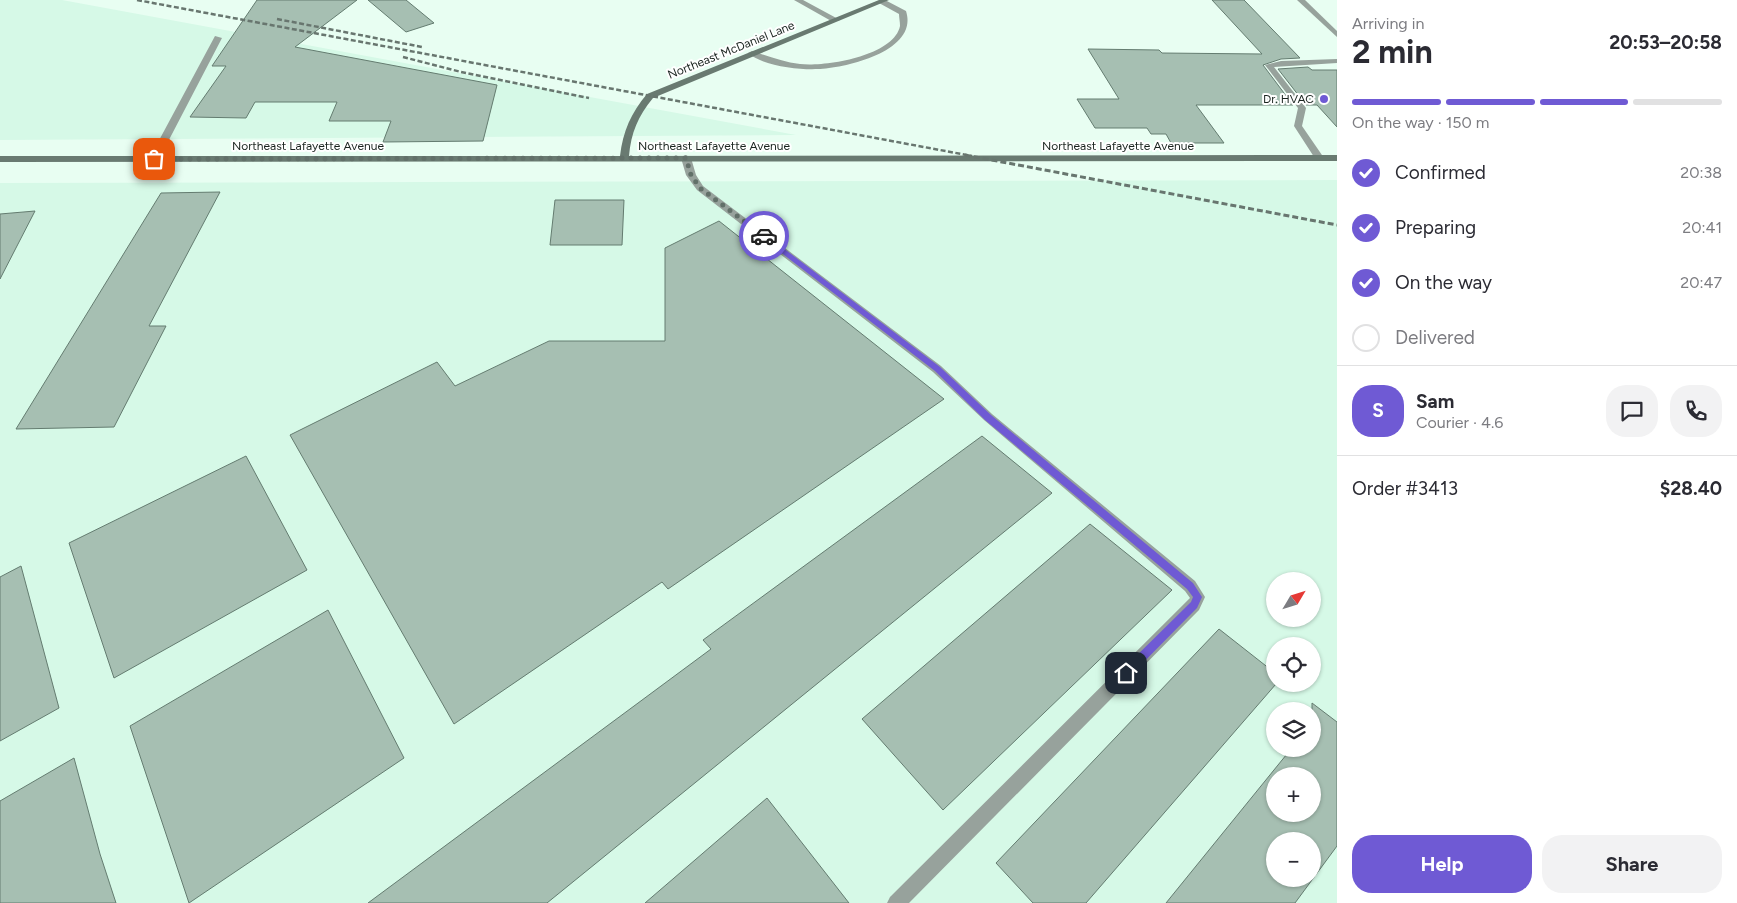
<!DOCTYPE html>
<html lang="en">
<head>
<meta charset="utf-8">
<style>
  :root { --surface:#fff; --page:#f2f2f3; --text:#2b2b33; --muted:#7c7c81; --line:#e1e1e2; --accent:#6f5ad4 }
  body { margin:0; font-family:Figtree,sans-serif; background:var(--page); color:var(--text); height:100vh; display:flex; flex-direction:column; font-size:19px; white-space:nowrap }
  * { box-sizing:border-box; margin:0 }
  p { font-size:16px; color:var(--muted) }
  .icon { flex:none; width:28px; height:28px; fill:none; stroke:currentColor; stroke-width:2; stroke-linecap:round; stroke-linejoin:round }
  .map { position:relative; flex:1; overflow:hidden }
  .details { display:flex; flex-direction:column; background:var(--surface); width:400px }
  .details>* { flex:none }
  .needle { width:32px; rotate:52deg }
  .fabs { position:absolute; left:1266px; top:572px; display:grid; gap:10px }
  .fabs a { display:grid; place-items:center; width:55px; height:55px; border-radius:50%; background:var(--surface); box-shadow:0 1px 4px #0004; font-size:25px }
  .pin { position:absolute; display:grid; place-items:center; width:42px; height:42px; color:#fff; margin:-21px; border-radius:10px; box-shadow:0 2px 8px #0006 }
  .courier { position:absolute; display:grid; place-items:center; width:50px; height:50px; margin:-25px; border:4px solid #6f5ad4; border-radius:50%; background:#fff; color:#222; box-shadow:0 1px 6px #0007 }
  .overview em { font-style:normal; font-weight:700 }
  .overview div { display:flex; flex-direction:column-reverse }
  .overview { display:flex; align-items:center; justify-content:space-between; height:85px; padding:0 15px }
  h1 { font-size:32px; font-weight:700; line-height:38px }
  .bar { display:grid; grid-template-columns:repeat(4,1fr); gap:8px 5px; align-content:center; height:60px; padding:0 15px }
  .bar i { height:6px; border-radius:4px; background:var(--line) }
  .bar .on { background:var(--accent) }
  .bar p { grid-column:span 4 }
  .line { display:flex; align-items:center; gap:12px; padding:0 15px; border-top:1px solid var(--line) }
  .line div { flex:1 }
  .round { display:grid; place-items:center; flex:none; width:52px; height:52px; border-radius:20px; background:var(--page) }
  ol { padding:0 15px; list-style:none }
  li { display:flex; align-items:center; gap:15px; height:55px }
  li p { margin-inline-start:auto }
  li .icon { padding:5px; border-radius:50%; background:var(--accent); color:#fff; stroke-width:4 }
  li:last-child { color:var(--muted) }
  li i { width:28px; height:28px; border:2px solid var(--line); border-radius:50% }
  .cta { display:flex; gap:10px; margin-top:auto; padding:10px 15px }
  .cta a { flex:1; height:58px; border-radius:20px; background:var(--accent); color:#fff; font-size:20px; font-weight:700; line-height:58px; text-align:center }
  .cta a+a { background:var(--page); color:var(--text) }
  main { display:flex; flex:1; min-height:0 }
  .map>svg:first-child { display:block }
</style>
</head>
<body>
<main>
<div class="map">
<svg width="1337" height="903" viewBox="0 0 1337 903">
  <rect width="100%" height="100%" fill="#e8fef2"/>
  <path fill="#d6f9e7" fill-rule="evenodd" d="M0,0H62L796,135L0,140Z
    M1337,180V903H0V183ZM1275,581H1312V619H1275ZM1275,646H1312V684H1275ZM1275,711H1312V749H1275ZM1275,776H1312V814H1275ZM1275,841H1312V879H1275Z"/>
  <path fill="#a6bfb2" stroke="#647c70" fill-rule="evenodd" d="M257,0H357L295,47L497,85L483,141L383,142L391,121H329L337,102H255L246,118L190,117L226,66H212Z
    M368,0H406L434,23L406,32Z
    M1212,0H1244L1300,58L1281,59L1263,65L1293,105H1196L1224,143H1171L1166,134H1151L1147,128H1095L1077,99H1119L1088,49L1159,50L1162,53L1262,54Z
    M1308,67L1312,70H1337V127L1317,105H1306L1278,69Z
    M220,192L149,326H166L114,427L16,429L161,193Z
    M555,200H624L622,245H550Z
    M35,211L0,279V214Z
    M719,221L944,399L668,589L662,582L454,724L290,435L437,362L455,386L549,341H665V248Z
    M982,436L1052,493L547,903H368L711,649L703,640Z
    M246,456L307,570L114,678L69,543Z
    M1090,524L1172,590L943,810L862,719Z
    M21,566L59,708L0,741V577Z
    M328,610L404,758L189,903L130,726Z
    M1219,629L1275,673L1276,684L1086,903H1033L996,863Z
    M1312,703L1337,722V846L1295,903H1166L1291,749H1312ZM1275,776H1312V814H1275ZM1275,841H1312V879H1275Z
    M74,758L100,854L116,903H0V801Z
    M767,798L849,903H645Z"/>
  <g fill="none" stroke-linecap="round" stroke-linejoin="round">
    <path fill="#97a29c" fill-rule="evenodd" d="M794,0H803L840,20L833,22Z
      M879,0H885L906,11C919,51 846,68 818,69C799,70 763,66 748,53L752,51C768,56 783,62 800,64C825,67 894,56 900,26C900,22 899,17 899,14L879,3Z
      M215,36L222,38L159,159L157,161H151L149,159Z
      M1337,59V63L1274,67L1306,108L1302,126L1324,158L1319,161L1316,160L1294,126L1298,108L1265,65L1281,61Z
      M686,155L691,158L696,175L703,186L941,366L992,414L1195,581L1205,597L1199,610L909,903H887L890,897L1190,598L1185,591L984,420L933,372L697,190L686,175L681,158Z"/>
    <path fill="#97a29c" fill-rule="evenodd" d="M1297,0H1305L1337,31V37Z"/>
    <path fill="#697a71" fill-rule="evenodd" d="M879,0H889L653,98C638,116 631,133 629,156L1337,155V161L0,162V156H620C623,131 631,113 647,94Z"/>
    <path stroke="#68766f" stroke-width="2.5" stroke-dasharray="5 2.5" stroke-linecap="butt" d="M137,0L972,156
      M277,19L422,47
      M403,57L461,72L589,98"/>
    <path stroke="#68766f" stroke-width="3" stroke-dasharray="6 3" stroke-linecap="butt" d="M965,155L1337,225"/>
  </g>
  <path fill="#6f5ad4" d="M762,235H766L940,367L991,415L1193,583L1202,597L1197,608L1130,676H1123V669L1191,602L1193,597L1187,589L985,420L935,371L762,238Z"/>
  <g fill="none" stroke-linecap="round" stroke-linejoin="round">
    <path stroke="#627069" stroke-width="5" stroke-dasharray="0 9" d="M154,159L686,158L691,175L700,188L764,236"/>
  </g>
  <circle fill="#6f5ad4" stroke="#fff" stroke-width="2" cx="1324" cy="99" r="5"/>
  <g text-anchor="middle" dominant-baseline="central" stroke-width="4" stroke-linejoin="round" paint-order="stroke">
    <g font-size="12" fill="#1a241f" stroke="#fff">
      <text transform="translate(731 50) rotate(-22)">Northeast McDaniel Lane</text>
      <text x="308" y="146">Northeast Lafayette Avenue</text>
      <text x="714" y="146">Northeast Lafayette Avenue</text>
      <text x="1118" y="146">Northeast Lafayette Avenue</text>
    </g>
    <g font-size="12" fill="#1a241f" stroke="#fff" text-anchor="end">
      <text x="1314" y="99">Dr. HVAC</text>
    </g>
  </g>
</svg>
<div class="fabs">
<a><svg class="needle" viewBox="-14 -14 28 28"><path d="M0-13l5 13h-10z" fill="#e53935"/><path d="M0 13l5-13h-10z" fill="#7c7c81"/></svg></a>
<a><svg class="icon" aria-label="locate" viewBox="0 0 24 24"><circle cx="12" cy="12" r="6"/><path d="M12 2v4M12 18v4M2 12h4M18 12h4"/></svg></a>
<a><svg class="icon" aria-label="layers" viewBox="0 0 24 24"><path d="M12 4l9 5-9 5-9-5zM3 14l9 5 9-5"/></svg></a>
<a>+</a>
<a>−</a>
</div>
<div class="pin" style="left:154px;top:159px;background:#ea580c"><svg class="icon" aria-label="bag" viewBox="0 0 24 24"><path d="M5 8h14l-1 12H6zM9 8a3 3 0 0 1 6 0"/></svg></div>
<div class="pin" style="left:1126px;top:673px;background:#1f2937"><svg class="icon" aria-label="home" viewBox="0 0 24 24"><path d="M3 11l9-7 9 7M6 9v11h12V9"/></svg></div>
<div class="courier" style="left:764px;top:236px"><svg class="icon" aria-label="car" viewBox="0 0 24 24"><path d="M5 17H2v-5l4-1 3-4h7l3 4 3 1v5h-3M9 17h6M6 11h13"/><circle cx="7" cy="17" r="2"/><circle cx="17" cy="17" r="2"/></svg></div>
</div>
<section class="details">
<div class="overview"><div><h1>2 min</h1><p>Arriving in</p></div><em>20:53–20:58</em></div>
<div class="bar"><i class="on"></i><i class="on"></i><i class="on"></i><i></i><p>On the way · 150 m</p></div>
<ol>
<li><svg class="icon" aria-label="check" viewBox="0 0 24 24"><path d="M5 12l5 5 9-10"/></svg>Confirmed<p>20:38</p></li>
<li><svg class="icon" aria-label="check" viewBox="0 0 24 24"><path d="M5 12l5 5 9-10"/></svg>Preparing<p>20:41</p></li>
<li><svg class="icon" aria-label="check" viewBox="0 0 24 24"><path d="M5 12l5 5 9-10"/></svg>On the way<p>20:47</p></li>
<li><i></i>Delivered</li>
</ol>
<div class="line" style="height:90px"><b class="round" style="background:var(--accent);color:#fff">S</b><div><b>Sam</b><p>Courier · 4.6</p></div><a class="round"><svg class="icon" aria-label="chat" viewBox="0 0 24 24"><path d="M4 5h16v11H9l-5 4z"/></svg></a><a class="round"><svg class="icon" aria-label="phone" viewBox="0 0 24 24"><path d="M5 4h4l2 5-3 2q2 4 5 5l2-3 5 2v4C11 20 4 13 5 4z"/></svg></a></div>
<div class="line" style="height:65px"><div>Order #3413</div><b>$28.40</b></div>
<div class="cta"><a>Help</a><a>Share</a></div>
</section>
</main>
</body>
</html>
